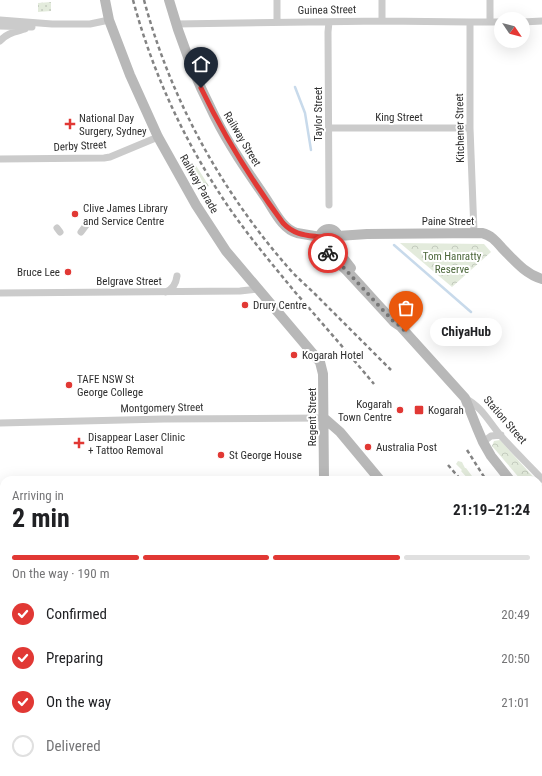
<!DOCTYPE html>
<html lang="en">
<head>
<meta charset="utf-8">
<style>
  :root { --surface:#fff; --page:#f2f2f2; --text:#202124; --muted:#757577; --line:#e0e0e0; --accent:#e13834 }
  body { margin:0; font-family:"Roboto Condensed",sans-serif; background:var(--page); color:var(--text); height:100vh; display:flex; flex-direction:column; font-size:15px; white-space:nowrap }
  * { box-sizing:border-box; margin:0 }
  p { font-size:13px; color:var(--muted) }
  .icon { flex:none; width:22px; height:22px; fill:none; stroke:currentColor; stroke-width:2; stroke-linecap:round; stroke-linejoin:round }
  .map { position:relative; flex:1; overflow:hidden }
  .details { position:absolute; left:0px; top:476px; width:542px; height:300px; display:flex; flex-direction:column; background:var(--surface); border-radius:12px 12px 0 0; box-shadow:0 4px 16px #0002 }
  .details>* { flex:none }
  .needle { width:26px; rotate:125deg }
  .tools { position:absolute; left:494px; top:12px; display:grid; gap:8px }
  .tools a { display:grid; place-items:center; width:36px; height:36px; border-radius:50%; background:var(--surface); box-shadow:0 4px 16px #0002; font-size:20px }
  .pin { position:absolute; display:grid; place-items:center; width:34px; height:34px; color:#fff; margin:-41px -17px; border-radius:50% 50% 50% 0; rotate:-45deg; box-shadow:0 0 4px #0007 }
  .pin .icon { rotate:45deg }
  .courier { position:absolute; display:grid; place-items:center; width:40px; height:40px; margin:-20px; border:3px solid #e13834; border-radius:50%; background:#fff; color:#222; box-shadow:0 1px 5px #0007 }
  .bubble { position:absolute; height:28px; border-radius:14px; background:var(--surface); box-shadow:0 4px 16px #0002; font-size:13px; font-weight:700; line-height:28px; text-align:center }
  .head em { font-style:normal; font-weight:700 }
  .head div { display:flex; flex-direction:column-reverse }
  .head { display:flex; align-items:center; justify-content:space-between; height:68px; padding:0 12px }
  h1 { font-size:26px; font-weight:700; line-height:30px }
  .bar { display:grid; grid-template-columns:repeat(4,1fr); gap:6px 4px; align-content:center; height:48px; padding:0 12px }
  .bar i { height:5px; border-radius:3px; background:var(--line) }
  .bar .current { background:var(--accent) }
  .bar p { grid-column:span 4 }
  ol { padding:0 12px; list-style:none }
  li { display:flex; align-items:center; gap:12px; height:44px }
  li p { margin-inline-start:auto }
  li .icon { padding:4px; border-radius:50%; background:var(--accent); color:#fff; stroke-width:4 }
  li:last-child { color:var(--muted) }
  li i { width:22px; height:22px; border:2px solid var(--line); border-radius:50% }
  .map>svg:first-child { display:block }
</style>
</head>
<body>
<div class="map">
<svg width="542" height="776" viewBox="0 0 542 776">
  <defs>
    <pattern id="grass-dots" width="8" height="8" patternUnits="userSpaceOnUse"><rect width="8" height="8" fill="#e3ebdc"/><path d="M2 2h.1M6 6h.1" fill="none" stroke="#c3cabd" stroke-width="1.8" stroke-linecap="round"/></pattern>
    <pattern id="park-crowns" width="20" height="18" patternUnits="userSpaceOnUse"><rect width="20" height="18" fill="#e3ebdc"/><path d="M2 6a3 3 0 1 1 6 0M12 15a3 3 0 1 1 6 0" fill="none" stroke="#c3cabd"/></pattern>
  </defs>
  <rect width="100%" height="100%" fill="#fff"/>
  <path fill="url(#grass-dots)" d="M51,2V11L38,12V3Z"/>
  <path fill="url(#park-crowns)" d="M195,164L209,186L201,191L187,169Z
    M400,243L484,244L491,252L452,287Z
    M500,440L536,480H521L492,446L494,441Z
    M538,482L542,486V545L538,540Z"/>
  <path fill="#e3ebdc" d="M458,461L462,462L465,468H466L475,480H469L461,471L462,470L456,464Z
    M444,772H520V776H444Z"/>
  <g fill="none" stroke-linecap="round" stroke-linejoin="round">
    <path stroke="#c8daeb" stroke-width="2.5" d="M295,87L305,113L311,150
      M394,245L471,312"/>
    <path stroke="#cbcbcb" stroke-width="7" d="M277,0V22
      M382,0V21
      M490,0V22
      M0,20L52,24H90L109,20
      M470,22V128L474,232
      M523,22L542,21
      M176,24L382,21L470,22H501
      M0,26L32,27
      M0,41C7,33 15,32 25,29
      M329,128H470
      M0,159L104,158L110,157L158,137
      M329,205L328,32L329,22
      M57,228L60,232
      M81,232L87,224
      M166,292C173,289 176,284 177,276
      M0,293L240,291L258,289
      M465,398C482,407 489,422 501,436C514,451 529,465 542,479
      M0,423L164,419L324,418
      M483,442L491,436L501,435
      M0,553H4
      M538,630L542,634
      M538,676L542,675
      M0,693L4,692
      M344,772L348,776
      M434,772V776
      M532,772V776"/>
    <path stroke="#b8b8b8" stroke-width="10" d="M105,0L109,20L130,75L158,137L196,205L226,251L320,362L323,374L324,480
      M169,0C180,40 196,80 215,117C229,145 247,171 265,197C274,210 282,229 297,233L320,237
      M320 238a9 9 0 1 1 18 0a9 9 0 1 1-18 0Z
      M338,236L367,234L482,233C491,235 496,241 502,248C514,260 525,274 542,279
      M336,244L340,254L351,268
      M325,246C330,259 338,262 347,271C363,288 378,305 394,322L400,326L465,398L477,428L483,442L491,456L510,480
      M324,418L340,432L380,480
      M327,776V772"/>
    <path stroke="#959595" stroke-width="13" d="M0,725L4,729
      M0,740L4,744
      M32,772L36,776
      M48,772L52,776"/>
    <path stroke="#838383" stroke-width="2.5" stroke-dasharray="4 3" stroke-linecap="butt" d="M133,0C151,67 180,132 218,191C240,226 268,259 295,292C322,323 348,353 374,384
      M144,0C170,97 220,189 286,265C295,276 306,285 316,295C341,320 366,345 391,370
      M467,450L486,480
      M448,465L461,480
      M538,560L542,565
      M538,569L542,573"/>
  </g>
  <g fill="none" stroke-linecap="round" stroke-linejoin="round">
    <path stroke="#777" stroke-width="4" stroke-dasharray="0 7.2" d="M328,253L335,261L344,268L394,322L400,326L406,332"/>
    <path stroke="#e13834" stroke-width="5" d="M201,88C224,136 252,181 283,223C294,235 306,235 320,237L322,242L325,246L328,253"/>
  </g>
  <g fill="#e13834" stroke="#fff" stroke-width="1.5">
    <path d="M68 118h4v4h4v4h-4v4h-4v-4h-4v-4h4z"/>
    <circle cx="75" cy="214" r="4"/>
    <circle cx="68" cy="272" r="4"/>
    <circle cx="245" cy="305" r="4"/>
    <circle cx="294" cy="355" r="4"/>
    <circle cx="69" cy="385" r="4"/>
    <circle cx="400" cy="410" r="4"/>
    <rect x="414" y="405" width="10" height="10" rx="2"/>
    <path d="M77 437h4v4h4v4h-4v4h-4v-4h-4v-4h4z"/>
    <circle cx="368" cy="447" r="4"/>
    <circle cx="221" cy="455" r="4"/>
  </g>
  <g text-anchor="middle" dominant-baseline="central" stroke-width="4" stroke-linejoin="round" paint-order="stroke">
    <g font-size="11" fill="#2e2e2e" stroke="#fff">
      <text transform="translate(327 10) rotate(-1)">Guinea Street</text>
      <text transform="translate(318 114) rotate(-90)">Taylor Street</text>
      <text x="399" y="117">King Street</text>
      <text transform="translate(460 128) rotate(-91)">Kitchener Street</text>
      <text transform="translate(242 139) rotate(59)">Railway Street</text>
      <text transform="translate(80 146) rotate(-3)">Derby Street</text>
      <text transform="translate(199 184) rotate(60)">Railway Parade</text>
      <text x="448" y="221">Paine Street</text>
      <text x="129" y="281">Belgrave Street</text>
      <text transform="translate(162 408) rotate(-1)">Montgomery Street</text>
      <text transform="translate(312 417) rotate(-90)">Regent Street</text>
      <text transform="translate(505 420) rotate(49)">Station Street</text>
    </g>
    <g font-size="11" fill="#2e2e2e" stroke="#fff" text-anchor="start">
      <text x="79" y="118">National Day<tspan x="79" dy="13">Surgery, Sydney</tspan></text>
      <text x="83" y="208">Clive James Library<tspan x="83" dy="13">and Service Centre</tspan></text>
      <text x="60" y="272" text-anchor="end">Bruce Lee</text>
      <text x="253" y="305">Drury Centre</text>
      <text x="302" y="355">Kogarah Hotel</text>
      <text x="77" y="379">TAFE NSW St<tspan x="77" dy="13">George College</tspan></text>
      <text x="392" y="404" text-anchor="end">Kogarah<tspan x="392" dy="13">Town Centre</tspan></text>
      <text x="428" y="410">Kogarah</text>
      <text x="88" y="437">Disappear Laser Clinic<tspan x="88" dy="13">+ Tattoo Removal</tspan></text>
      <text x="376" y="447">Australia Post</text>
      <text x="229" y="455">St George House</text>
    </g>
    <g font-size="11" fill="#4d683c" stroke="#fff">
      <text x="452" y="256">Tom Hanratty<tspan x="452" dy="13">Reserve</tspan></text>
    </g>
  </g>
</svg>
<div class="tools">
<a><svg class="needle" viewBox="-14 -14 28 28"><path d="M0-13l5 13h-10z" fill="#e53935"/><path d="M0 13l5-13h-10z" fill="#757577"/></svg></a>
</div>
<div class="pin" style="left:406px;top:332px;background:#ea580c"><svg class="icon" aria-label="bag" viewBox="0 0 24 24"><path d="M5 8h14l-1 12H6zM9 8a3 3 0 0 1 6 0"/></svg></div>
<div class="pin" style="left:201px;top:88px;background:#1f2937"><svg class="icon" aria-label="home" viewBox="0 0 24 24"><path d="M3 11l9-7 9 7M6 9v11h12V9"/></svg></div>
<div class="courier" style="left:328px;top:253px"><svg class="icon" aria-label="bike" viewBox="0 0 24 24"><circle cx="6" cy="16" r="4"/><circle cx="18" cy="16" r="4"/><path d="M6 16l4-8h5l3 8M10 8l3 8H6M13 5h3"/></svg></div>
<div class="bubble" style="left:430px;top:318px;width:72px">ChiyaHub</div>
<section class="details">
<div class="head"><div><h1>2 min</h1><p>Arriving in</p></div><em>21:19–21:24</em></div>
<div class="bar"><i class="current"></i><i class="current"></i><i class="current"></i><i></i><p>On the way · 190 m</p></div>
<ol>
<li><svg class="icon" aria-label="check" viewBox="0 0 24 24"><path d="M5 12l5 5 9-10"/></svg>Confirmed<p>20:49</p></li>
<li><svg class="icon" aria-label="check" viewBox="0 0 24 24"><path d="M5 12l5 5 9-10"/></svg>Preparing<p>20:50</p></li>
<li><svg class="icon" aria-label="check" viewBox="0 0 24 24"><path d="M5 12l5 5 9-10"/></svg>On the way<p>21:01</p></li>
<li><i></i>Delivered</li>
</ol>
</section>
</div>
</body>
</html>
